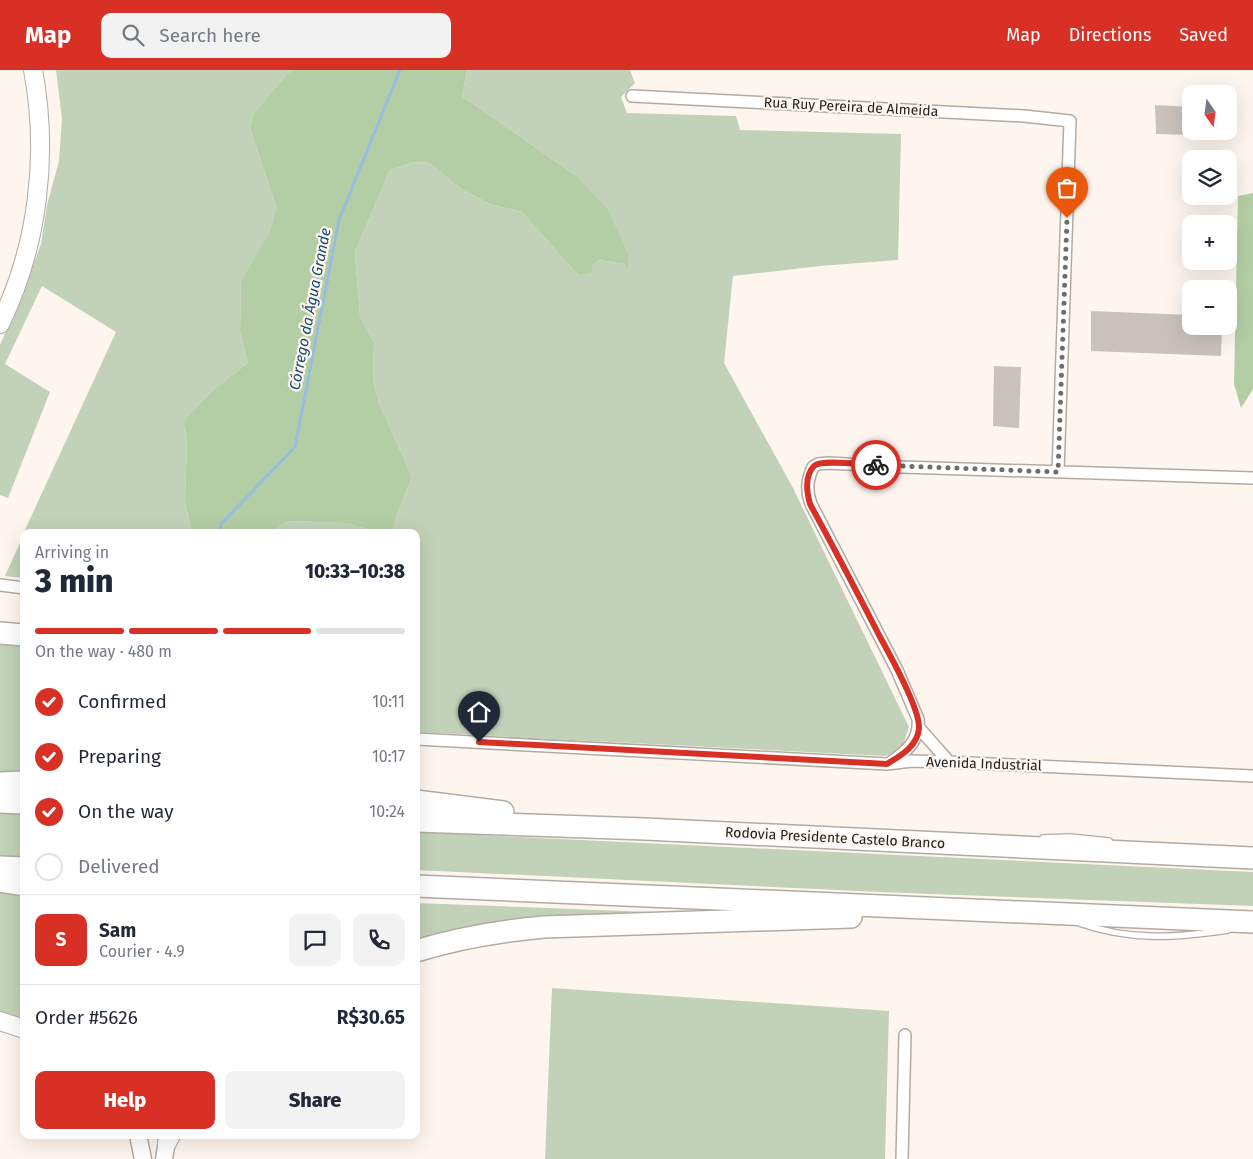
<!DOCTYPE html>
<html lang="en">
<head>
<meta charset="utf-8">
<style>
  :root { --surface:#fff; --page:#f2f2f3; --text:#1f2937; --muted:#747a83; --line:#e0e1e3; --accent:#d93025 }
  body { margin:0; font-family:"Fira Sans",sans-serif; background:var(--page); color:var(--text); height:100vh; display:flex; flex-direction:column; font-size:19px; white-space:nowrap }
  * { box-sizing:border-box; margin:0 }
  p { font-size:16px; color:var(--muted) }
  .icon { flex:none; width:28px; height:28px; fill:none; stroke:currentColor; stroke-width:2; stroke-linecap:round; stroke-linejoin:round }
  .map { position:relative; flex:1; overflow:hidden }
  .side { position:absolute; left:20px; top:459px; width:400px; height:610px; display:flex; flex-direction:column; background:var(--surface); border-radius:10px; box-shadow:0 5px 20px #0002 }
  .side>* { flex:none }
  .needle { width:32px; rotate:166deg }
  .fabs { position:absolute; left:1182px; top:15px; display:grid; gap:10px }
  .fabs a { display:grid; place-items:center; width:55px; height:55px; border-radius:10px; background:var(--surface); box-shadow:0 5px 20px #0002; font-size:25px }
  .pin { position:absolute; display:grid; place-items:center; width:42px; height:42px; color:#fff; margin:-51px -21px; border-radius:50% 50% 50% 0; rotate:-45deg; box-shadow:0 0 5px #0007 }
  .pin .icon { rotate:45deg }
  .courier { position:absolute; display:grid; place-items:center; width:50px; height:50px; margin:-25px; border:4px solid #d93025; border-radius:50%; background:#fff; color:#222; box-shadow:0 1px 6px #0007 }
  .headline em { font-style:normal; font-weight:800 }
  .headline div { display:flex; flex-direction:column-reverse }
  .headline { display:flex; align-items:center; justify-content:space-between; height:85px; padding:0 15px }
  h1 { font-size:32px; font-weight:800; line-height:38px }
  .bar { display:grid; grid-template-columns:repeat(4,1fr); gap:8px 5px; align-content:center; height:60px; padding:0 15px }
  .bar i { height:6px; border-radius:4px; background:var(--line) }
  .bar .current { background:var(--accent) }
  .bar p { grid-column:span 4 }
  .line { display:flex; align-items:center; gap:12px; padding:0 15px; border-top:1px solid var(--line) }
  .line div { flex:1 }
  .round { display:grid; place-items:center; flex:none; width:52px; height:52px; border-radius:10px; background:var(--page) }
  ol { padding:0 15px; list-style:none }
  li { display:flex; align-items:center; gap:15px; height:55px }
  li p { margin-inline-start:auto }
  li .icon { padding:5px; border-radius:50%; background:var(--accent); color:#fff; stroke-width:4 }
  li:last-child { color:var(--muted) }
  li i { width:28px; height:28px; border:2px solid var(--line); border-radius:50% }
  .primary-button { display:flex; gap:10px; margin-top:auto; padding:10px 15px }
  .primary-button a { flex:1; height:58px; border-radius:10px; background:var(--accent); color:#fff; font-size:20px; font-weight:800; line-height:58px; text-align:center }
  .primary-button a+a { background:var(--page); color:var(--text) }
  header { display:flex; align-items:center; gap:30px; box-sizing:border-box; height:70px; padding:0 25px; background:var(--accent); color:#fff }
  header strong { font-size:24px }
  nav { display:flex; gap:28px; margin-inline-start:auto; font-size:18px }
  .search { width:350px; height:45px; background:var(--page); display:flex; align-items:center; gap:12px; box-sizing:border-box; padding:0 18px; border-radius:10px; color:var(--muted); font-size:19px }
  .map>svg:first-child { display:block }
</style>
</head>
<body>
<header>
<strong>Map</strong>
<div class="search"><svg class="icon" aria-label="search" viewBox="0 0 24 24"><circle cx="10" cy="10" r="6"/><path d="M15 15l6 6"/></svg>Search here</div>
<nav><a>Map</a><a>Directions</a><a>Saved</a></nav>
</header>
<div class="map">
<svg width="1253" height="1089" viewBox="0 0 1253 1089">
  <rect width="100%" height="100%" fill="#fef6ee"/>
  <path fill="#c1d2b8" d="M56,0H293L287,4L253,44L250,58L276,136L272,160L241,211L240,262L248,293L214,319L183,351L187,368L185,433L192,462H24L116,262L42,216L5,294L50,322L8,428L0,425V275L24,219L41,174L47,135L59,91L62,49Z
    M467,0H630L635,13L621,27L627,43L736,46L740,60L901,64L898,190L820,196L733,206L724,293L793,418L909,657C904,672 903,681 885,686L416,662V462H271L289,451L345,453L378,462L394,460L397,445L412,407L379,333L373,309L374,273L360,246L355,182L390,100L414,92L430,93L461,119L490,134L522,142L578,205L592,197L598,190L625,194L627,199L575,105L462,26Z
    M24,464V508L5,506Z
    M0,567L24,568V707L0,708Z
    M0,741L24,742V789L0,788Z
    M416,762L1253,802V836L879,822L416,800Z
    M0,816L24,819V948L0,943Z
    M416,833L704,844L416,875Z
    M552,918L889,941L885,1089H545Z"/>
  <path fill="#b3cea4" d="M293,0H467L462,26L575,105L608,140L628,184V200L625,194L598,190L592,197L591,203L578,205L522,142L490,134L461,119L430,93L414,92L390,100L355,182L360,246L374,273L373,309L379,333L412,407L397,445L394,460L378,462L345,453L289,451L271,462H192L185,433L187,368L183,351L214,319L248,293L240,262L241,211L271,160L276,136L250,58L253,44L287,4Z
    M1253,123V319L1241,338L1234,314L1238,126Z"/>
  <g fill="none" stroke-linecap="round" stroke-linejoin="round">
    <path stroke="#99bde1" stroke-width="3" d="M220,462L221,454L295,377L339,150L400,0"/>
  </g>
  <path fill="#cac2ba" d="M1155,35L1191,37V65L1156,64Z
    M1091,241L1191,245V256H1222L1221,286L1091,281Z
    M994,296L1021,297L1019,358L993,356Z"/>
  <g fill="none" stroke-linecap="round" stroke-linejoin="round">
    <defs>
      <path id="lane" d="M1043,768L1070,767L1109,771
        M1079,853C1130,871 1175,868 1228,860"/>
      <path id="street" d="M632,26L1024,46L1070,51L1058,402
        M0,515L24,518
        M919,658L949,692
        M416,669L887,694L912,691L949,692L1253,706
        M891,692C907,681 920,670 918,649L897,600L811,434C806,420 807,410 813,397L818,394L828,393L902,397L1253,408
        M902,1089L905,965"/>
      <path id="secondary" d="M138,1065L143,1089
        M164,1089L168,1065"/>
      <path id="primary" d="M0,254C38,176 49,85 33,0
        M0,951L24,959
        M167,1073L171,1065"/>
      <path id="highway" d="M0,563L24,565
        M0,713L24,712
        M416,731L503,742
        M0,732L24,733
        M416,751L645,759L1253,788
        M0,797L24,798
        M0,811L24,815
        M416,816L1253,852
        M416,881C458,868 500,861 544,857L851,847"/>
    </defs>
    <use href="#lane" stroke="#b2aba3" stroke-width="8"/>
    <use href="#street" stroke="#b2aba3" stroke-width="14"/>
    <use href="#secondary" stroke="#b2aba3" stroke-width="19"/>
    <use href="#primary" stroke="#b2aba3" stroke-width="20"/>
    <use href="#highway" stroke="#b2aba3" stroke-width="24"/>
    <use href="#lane" stroke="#fff" stroke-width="5.5"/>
    <use href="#street" stroke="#fff" stroke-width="11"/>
    <use href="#secondary" stroke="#fff" stroke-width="16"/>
    <use href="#primary" stroke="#fff" stroke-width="18"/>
    <use href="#highway" stroke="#fff" stroke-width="21"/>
  </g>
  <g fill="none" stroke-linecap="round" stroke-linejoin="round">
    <path stroke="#706c67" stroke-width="5" stroke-dasharray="0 9" d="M876,395L1058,402L1067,148"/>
    <path stroke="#d93025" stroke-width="6" d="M479,672L887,694C900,686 918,676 919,658C920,639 890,585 880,567C857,522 834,478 810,434C807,423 804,406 814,396C821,389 864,395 876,395"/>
  </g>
  <g text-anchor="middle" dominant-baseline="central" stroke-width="4.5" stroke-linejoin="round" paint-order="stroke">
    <g font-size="14" fill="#24221f" stroke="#fef6ee">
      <text transform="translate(851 37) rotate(3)">Rua Ruy Pereira de Almeida</text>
      <text transform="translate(984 694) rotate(2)">Avenida Industrial</text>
      <text transform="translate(835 768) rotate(3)">Rodovia Presidente Castelo Branco</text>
    </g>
    <g font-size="15" font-style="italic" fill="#154a78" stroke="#fef6ee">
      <text transform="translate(310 239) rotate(-79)">Córrego da Água Grande</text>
    </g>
  </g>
</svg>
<div class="fabs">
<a><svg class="needle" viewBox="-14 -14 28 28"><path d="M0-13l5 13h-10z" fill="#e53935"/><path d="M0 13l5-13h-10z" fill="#747a83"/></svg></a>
<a><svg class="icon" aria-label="layers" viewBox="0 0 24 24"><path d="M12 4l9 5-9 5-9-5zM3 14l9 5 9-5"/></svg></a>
<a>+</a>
<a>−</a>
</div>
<div class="pin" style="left:1067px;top:148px;background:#ea580c"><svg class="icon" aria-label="bag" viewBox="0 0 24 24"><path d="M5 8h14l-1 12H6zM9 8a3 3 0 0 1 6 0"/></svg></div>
<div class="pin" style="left:479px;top:672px;background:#1f2937"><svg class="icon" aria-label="home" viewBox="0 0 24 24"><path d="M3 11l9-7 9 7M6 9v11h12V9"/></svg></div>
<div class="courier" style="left:876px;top:395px"><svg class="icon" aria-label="bike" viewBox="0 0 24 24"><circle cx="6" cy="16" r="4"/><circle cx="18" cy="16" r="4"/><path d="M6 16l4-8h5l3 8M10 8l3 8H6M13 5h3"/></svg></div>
<section class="side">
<div class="headline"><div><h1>3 min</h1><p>Arriving in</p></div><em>10:33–10:38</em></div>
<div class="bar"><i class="current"></i><i class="current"></i><i class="current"></i><i></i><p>On the way · 480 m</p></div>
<ol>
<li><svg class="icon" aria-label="check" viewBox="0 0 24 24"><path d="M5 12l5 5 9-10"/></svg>Confirmed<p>10:11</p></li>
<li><svg class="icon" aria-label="check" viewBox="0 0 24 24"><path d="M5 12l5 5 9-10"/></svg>Preparing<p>10:17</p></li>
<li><svg class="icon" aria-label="check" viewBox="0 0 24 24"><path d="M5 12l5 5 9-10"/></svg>On the way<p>10:24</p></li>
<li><i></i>Delivered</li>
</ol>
<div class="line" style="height:90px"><b class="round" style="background:var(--accent);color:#fff">S</b><div><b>Sam</b><p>Courier · 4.9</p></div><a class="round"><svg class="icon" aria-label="chat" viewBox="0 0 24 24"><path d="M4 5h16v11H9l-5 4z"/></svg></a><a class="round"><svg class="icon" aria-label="phone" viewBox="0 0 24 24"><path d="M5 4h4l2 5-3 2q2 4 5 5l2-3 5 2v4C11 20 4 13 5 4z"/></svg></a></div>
<div class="line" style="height:65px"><div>Order #5626</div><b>R$30.65</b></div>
<div class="primary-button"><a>Help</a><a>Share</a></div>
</section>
</div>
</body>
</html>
